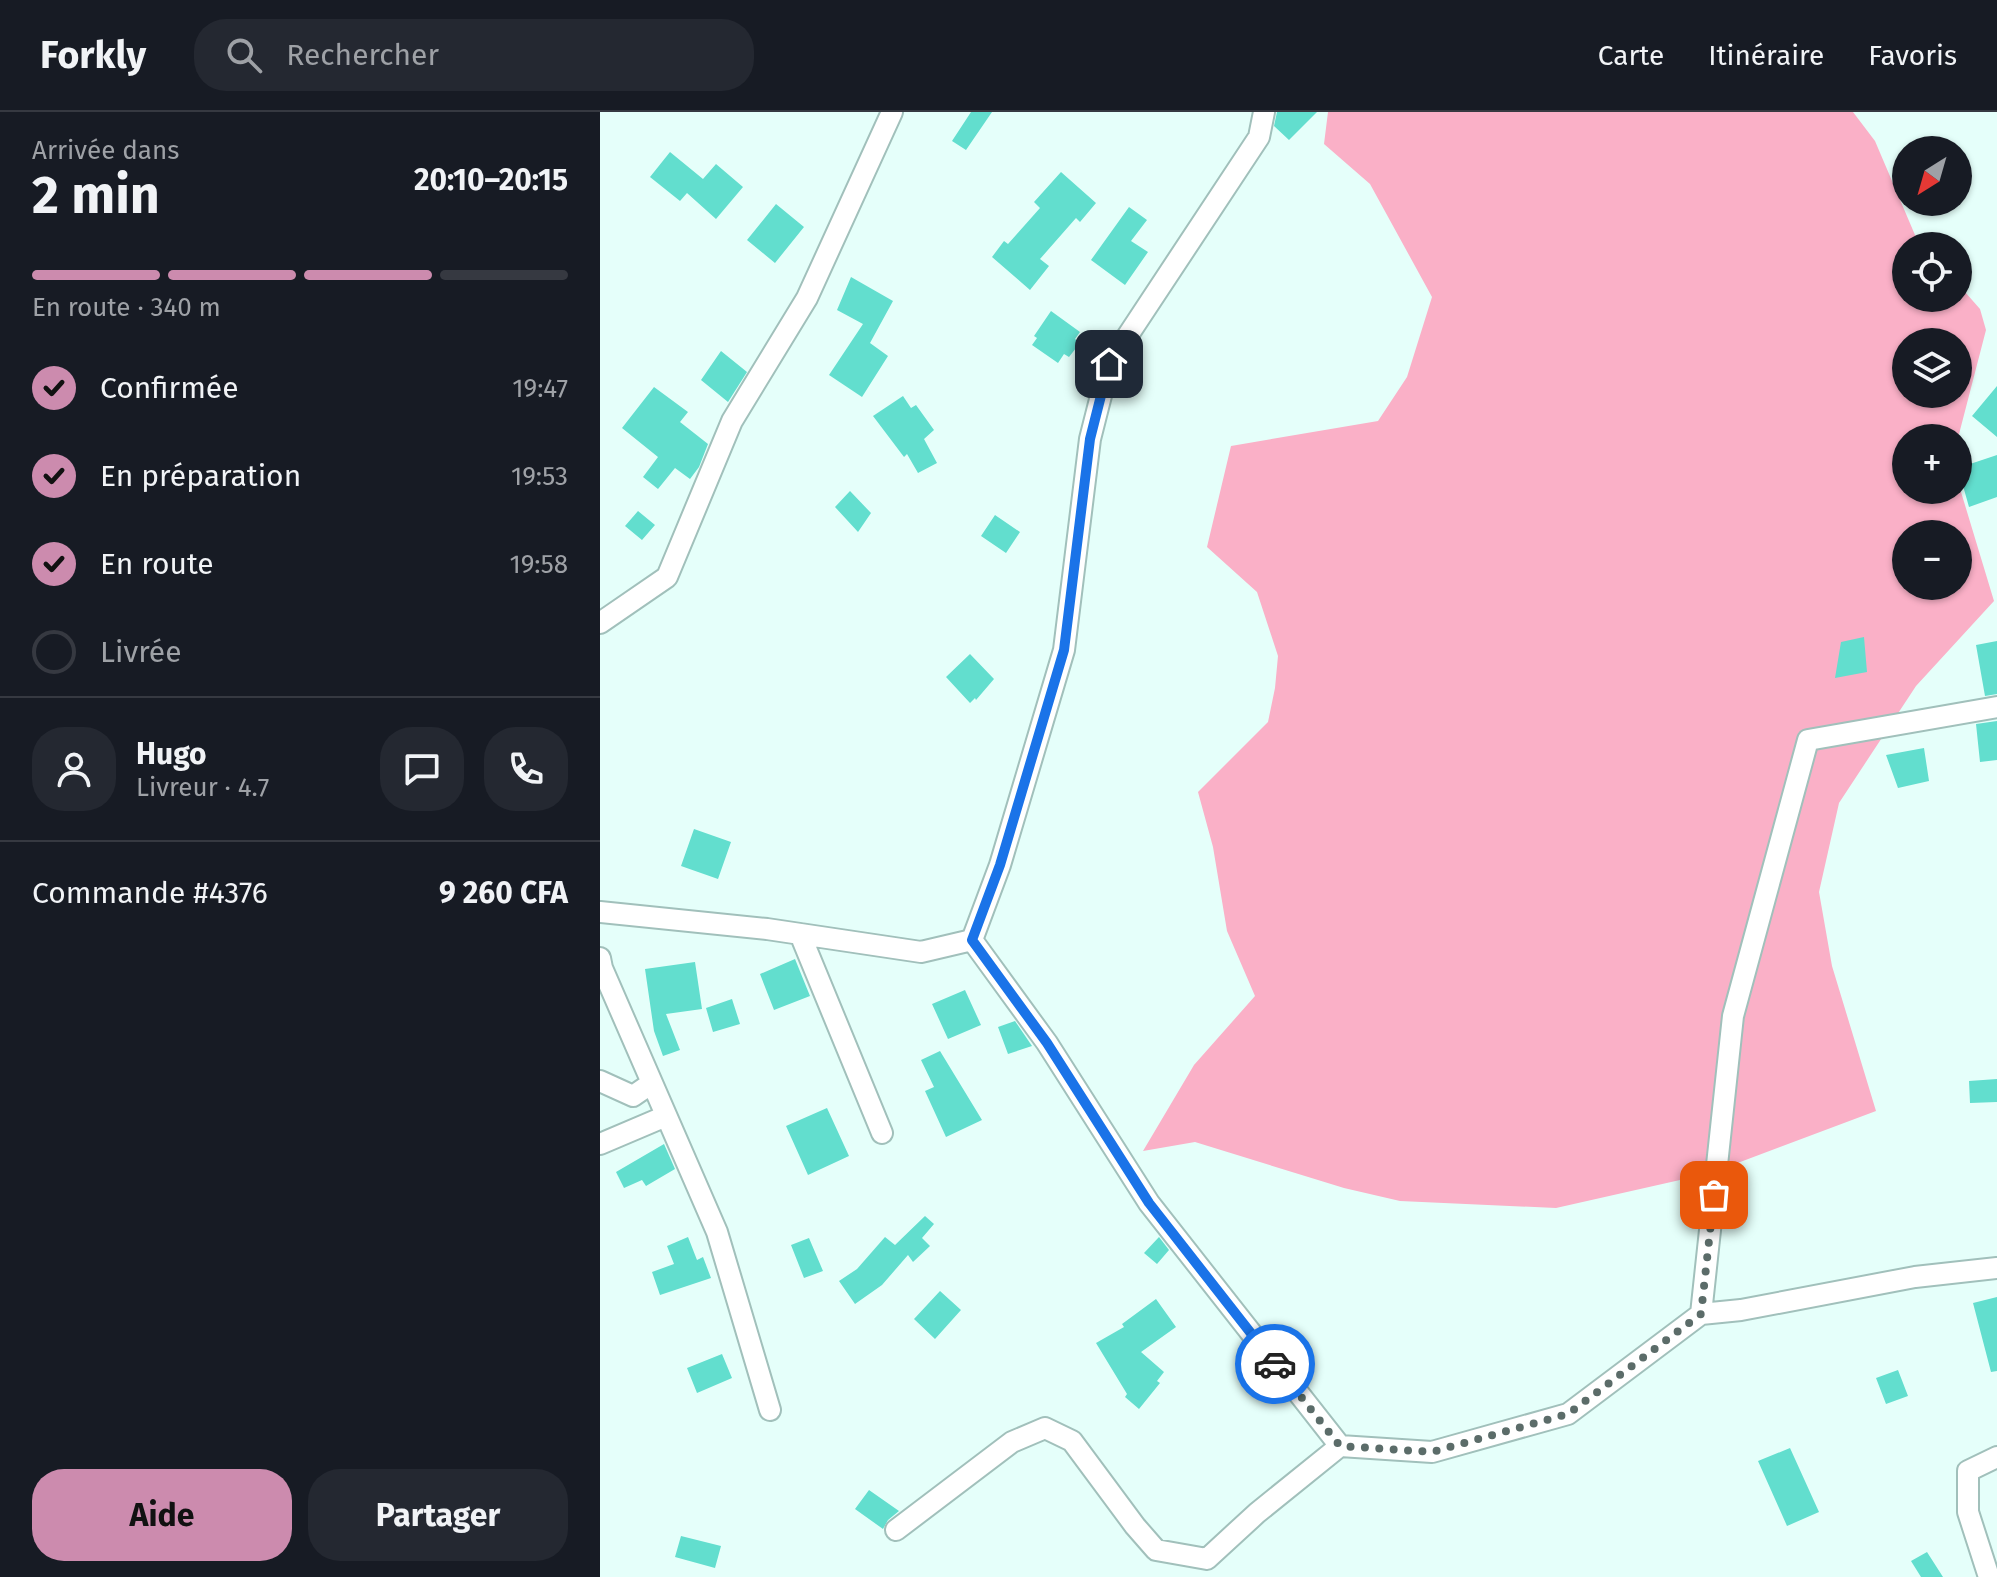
<!DOCTYPE html>
<html lang="fr">
<head>
<meta charset="utf-8">
<style>
  :root { --surface:#171b24; --page:#242831; --text:#f1f3f6; --muted:#9ea1a6; --line:#363941; --accent:#cc8bae }
  body { margin:0; font-family:"Fira Sans",sans-serif; background:var(--page); color:var(--text); height:100vh; display:flex; flex-direction:column; font-size:30px; white-space:nowrap }
  * { box-sizing:border-box; margin:0 }
  p { font-size:26px; color:var(--muted) }
  .icon { flex:none; width:44px; height:44px; fill:none; stroke:currentColor; stroke-width:2; stroke-linecap:round; stroke-linejoin:round }
  .map { position:relative; flex:1; overflow:hidden }
  .details { display:flex; flex-direction:column; background:var(--surface); width:600px }
  .details>* { flex:none }
  .needle { width:52px; rotate:217deg }
  .fabs { position:absolute; left:1292px; top:24px; display:grid; gap:16px }
  .fabs a { display:grid; place-items:center; width:80px; height:80px; border-radius:50%; background:var(--surface); box-shadow:0 2px 6px #0004; font-size:40px }
  .pin { position:absolute; display:grid; place-items:center; width:68px; height:68px; color:#fff; margin:-34px; border-radius:16px; box-shadow:0 4px 12px #0006 }
  .courier { position:absolute; display:grid; place-items:center; width:80px; height:80px; margin:-40px; border:6px solid #1a73e8; border-radius:50%; background:#fff; color:#222; box-shadow:0 2px 10px #0007 }
  .overview em { font-style:normal; font-weight:700 }
  .overview div { display:flex; flex-direction:column-reverse }
  .overview { display:flex; align-items:center; justify-content:space-between; height:136px; padding:0 32px }
  h1 { font-size:52px; font-weight:700; line-height:60px }
  .bar { display:grid; grid-template-columns:repeat(4,1fr); gap:12px 8px; align-content:center; height:96px; padding:0 32px }
  .bar i { height:10px; border-radius:6px; background:var(--line) }
  .bar .current { background:var(--accent) }
  .bar p { grid-column:span 4 }
  .line { display:flex; align-items:center; gap:20px; padding:0 32px; border-top:2px solid var(--line) }
  .line div { flex:1 }
  .round { display:grid; place-items:center; flex:none; width:84px; height:84px; border-radius:32px; background:var(--page) }
  ol { padding:0 32px; list-style:none }
  li { display:flex; align-items:center; gap:24px; height:88px }
  li p { margin-inline-start:auto }
  li .icon { padding:8px; border-radius:50%; background:var(--accent); color:#111; stroke-width:4 }
  li:last-child { color:var(--muted) }
  li i { width:44px; height:44px; border:4px solid var(--line); border-radius:50% }
  .cta { display:flex; gap:16px; margin-top:auto; padding:16px 32px }
  .cta a { flex:1; height:92px; border-radius:32px; background:var(--accent); color:#111; font-size:32px; font-weight:700; line-height:92px; text-align:center }
  .cta a+a { background:var(--page); color:var(--text) }
  header { display:flex; align-items:center; gap:48px; box-sizing:border-box; height:112px; padding:0 40px; background:var(--surface); border-bottom:2px solid var(--line) }
  header strong { font-size:38px }
  nav { display:flex; gap:44px; margin-inline-start:auto; font-size:28px }
  .search { width:560px; height:72px; background:var(--page); display:flex; align-items:center; gap:20px; box-sizing:border-box; padding:0 28px; border-radius:32px; color:var(--muted); font-size:30px }
  main { display:flex; flex:1; min-height:0 }
  .map>svg:first-child { display:block }
</style>
</head>
<body>
<header>
<strong>Forkly</strong>
<div class="search"><svg class="icon" aria-label="search" viewBox="0 0 24 24"><circle cx="10" cy="10" r="6"/><path d="M15 15l6 6"/></svg>Rechercher</div>
<nav><a>Carte</a><a>Itinéraire</a><a>Favoris</a></nav>
</header>
<main>
<section class="details">
<div class="overview"><div><h1>2 min</h1><p>Arrivée dans</p></div><em>20:10–20:15</em></div>
<div class="bar"><i class="current"></i><i class="current"></i><i class="current"></i><i></i><p>En route · 340 m</p></div>
<ol>
<li><svg class="icon" aria-label="check" viewBox="0 0 24 24"><path d="M5 12l5 5 9-10"/></svg>Confirmée<p>19:47</p></li>
<li><svg class="icon" aria-label="check" viewBox="0 0 24 24"><path d="M5 12l5 5 9-10"/></svg>En préparation<p>19:53</p></li>
<li><svg class="icon" aria-label="check" viewBox="0 0 24 24"><path d="M5 12l5 5 9-10"/></svg>En route<p>19:58</p></li>
<li><i></i>Livrée</li>
</ol>
<div class="line" style="height:144px"><a class="round"><svg class="icon" aria-label="person" viewBox="0 0 24 24"><circle cx="12" cy="8" r="4"/><path d="M4 21q1-7 8-7t8 7"/></svg></a><div><b>Hugo</b><p>Livreur · 4.7</p></div><a class="round"><svg class="icon" aria-label="chat" viewBox="0 0 24 24"><path d="M4 5h16v11H9l-5 4z"/></svg></a><a class="round"><svg class="icon" aria-label="phone" viewBox="0 0 24 24"><path d="M5 4h4l2 5-3 2q2 4 5 5l2-3 5 2v4C11 20 4 13 5 4z"/></svg></a></div>
<div class="line" style="height:104px"><div>Commande #4376</div><b>9 260 CFA</b></div>
<div class="cta"><a>Aide</a><a>Partager</a></div>
</section>
<div class="map">
<svg width="1397" height="1465" viewBox="0 0 1397 1465">
  <rect width="100%" height="100%" fill="#e5fffa"/>
  <path fill="#fab0c7" fill-rule="evenodd" d="M728,0H1253L1275,29L1315,123L1325,134H1306V186H1358V172L1380,197L1386,218L1358,326H1306V378H1358V370L1394,489L1316,574L1239,691L1219,780L1232,854L1276,999L1111,1061L956,1096L800,1089L744,1076L595,1030L543,1039L594,953L655,884L627,819L613,735L598,680L668,610L675,576L678,544L657,480L607,435L631,334L778,309L807,265L832,185L770,72L724,32ZM1306,230H1358V282H1306ZM1306,422H1358V474H1306Z"/>
  <path fill="#62dece" d="M371,0H392L366,38L352,29Z
    M677,0H717L689,28L674,14Z
    M70,40L103,67L116,52L143,75L116,107L87,81L80,89L50,65Z
    M461,60L496,91L480,110L476,106L440,147L449,154L430,178L392,145L404,129L408,132L440,96L434,90Z
    M176,92L204,115L175,151L147,128Z
    M529,95L547,108L531,129L548,140L525,173L491,148Z
    M251,165L293,189L270,231L288,244L262,285L229,263L263,212L237,198Z
    M451,199L480,220L475,227L480,231L469,245L464,242L458,251L432,233L437,226L434,224Z
    M121,239L147,260L128,290L101,268Z
    M1397,274V325L1372,304Z
    M54,275L88,300L80,310L108,332L99,355L90,367L75,356L58,377L43,365L58,345L22,316Z
    M303,284L311,296L316,293L334,318L324,327L337,351L318,361L307,342L304,345L273,304Z
    M1397,343V385L1369,395L1358,356Z
    M250,379L271,401L258,420L235,395Z
    M38,399L55,413L42,428L25,414Z
    M395,403L420,420L406,441L381,424Z
    M1264,525L1267,560L1235,566L1241,530Z
    M1397,529V582L1385,584L1376,533Z
    M370,542L394,567L376,588L375,586L370,591L346,565Z
    M1397,609V648L1380,650L1376,612Z
    M1324,636L1329,669L1298,676L1286,643Z
    M94,717L131,730L118,767L81,754Z
    M195,847L210,884L174,898L160,862Z
    M95,850L102,897L66,902L80,938L63,944L54,919L45,857Z
    M365,878L381,913L348,927L332,892Z
    M132,887L140,912L113,920L106,896Z
    M415,909L432,934L408,942L398,915Z
    M340,939L382,1008L346,1025L325,979L334,975L321,948Z
    M1397,967V990L1370,991L1369,969Z
    M227,996L249,1044L208,1063L186,1014Z
    M64,1032L75,1057L46,1074L42,1068L24,1076L16,1060Z
    M325,1104L334,1112L322,1126L330,1134L313,1150L308,1143L282,1173L255,1192L239,1169L257,1157L285,1125L295,1133Z
    M88,1125L97,1148L103,1145L111,1166L60,1183L52,1160L74,1152L67,1134Z
    M559,1125L569,1138L557,1152L544,1141Z
    M209,1126L223,1159L204,1166L191,1133Z
    M340,1179L361,1198L335,1227L314,1207Z
    M1397,1185V1259L1391,1260L1373,1191Z
    M556,1187L576,1215L541,1240L564,1260L557,1269L560,1271L539,1297L525,1285L527,1282L496,1231L524,1215L522,1212Z
    M122,1242L132,1266L97,1281L87,1256Z
    M1298,1258L1308,1284L1286,1292L1276,1266Z
    M1190,1336L1219,1400L1187,1414L1158,1349Z
    M269,1378L299,1399L288,1408L283,1417L255,1397Z
    M81,1424L121,1434L115,1456L75,1445Z
    M1327,1440L1343,1465H1321L1311,1449Z"/>
  <g fill="none" stroke-linecap="round" stroke-linejoin="round">
    <defs>
      <path id="street" d="M0,511L67,465L132,309L207,186L292,0
        M0,800L167,817L321,840L372,828L400,753L464,538L490,327L509,252L659,25L664,0
        M200,822L282,1021
        M372,828L447,931L549,1091L740,1334
        M0,846L2,856L117,1120L170,1298
        M0,969L33,984L52,971
        M0,1032L66,1004
        M1101,1202L1133,904L1208,628L1397,595
        M296,1418L412,1330L445,1316L472,1329L535,1414L556,1438L607,1447L657,1401L740,1334L832,1340L968,1302L1101,1202L1141,1198L1315,1165L1397,1156
        M1389,1465L1368,1400V1359L1397,1345"/>
    </defs>
    <use href="#street" stroke="#a1c0bb" stroke-width="24"/>
    <use href="#street" stroke="#fff" stroke-width="20"/>
  </g>
  <g fill="none" stroke-linecap="round" stroke-linejoin="round">
    <path stroke="#5b6c69" stroke-width="8" stroke-dasharray="0 14.4" d="M675,1252L740,1334L832,1340L968,1302L1101,1202L1114,1083"/>
    <path stroke="#1a73e8" stroke-width="10" d="M509,252L490,327L464,538L400,753L372,828L447,931L549,1091L675,1252"/>
  </g>
</svg>
<div class="fabs">
<a><svg class="needle" viewBox="-14 -14 28 28"><path d="M0-13l5 13h-10z" fill="#e53935"/><path d="M0 13l5-13h-10z" fill="#9ea1a6"/></svg></a>
<a><svg class="icon" aria-label="locate" viewBox="0 0 24 24"><circle cx="12" cy="12" r="6"/><path d="M12 2v4M12 18v4M2 12h4M18 12h4"/></svg></a>
<a><svg class="icon" aria-label="layers" viewBox="0 0 24 24"><path d="M12 4l9 5-9 5-9-5zM3 14l9 5 9-5"/></svg></a>
<a>+</a>
<a>−</a>
</div>
<div class="pin" style="left:1114px;top:1083px;background:#ea580c"><svg class="icon" aria-label="bag" viewBox="0 0 24 24"><path d="M5 8h14l-1 12H6zM9 8a3 3 0 0 1 6 0"/></svg></div>
<div class="pin" style="left:509px;top:252px;background:#1f2937"><svg class="icon" aria-label="home" viewBox="0 0 24 24"><path d="M3 11l9-7 9 7M6 9v11h12V9"/></svg></div>
<div class="courier" style="left:675px;top:1252px"><svg class="icon" aria-label="car" viewBox="0 0 24 24"><path d="M5 17H2v-5l4-1 3-4h7l3 4 3 1v5h-3M9 17h6M6 11h13"/><circle cx="7" cy="17" r="2"/><circle cx="17" cy="17" r="2"/></svg></div>
</div>
</main>
</body>
</html>
